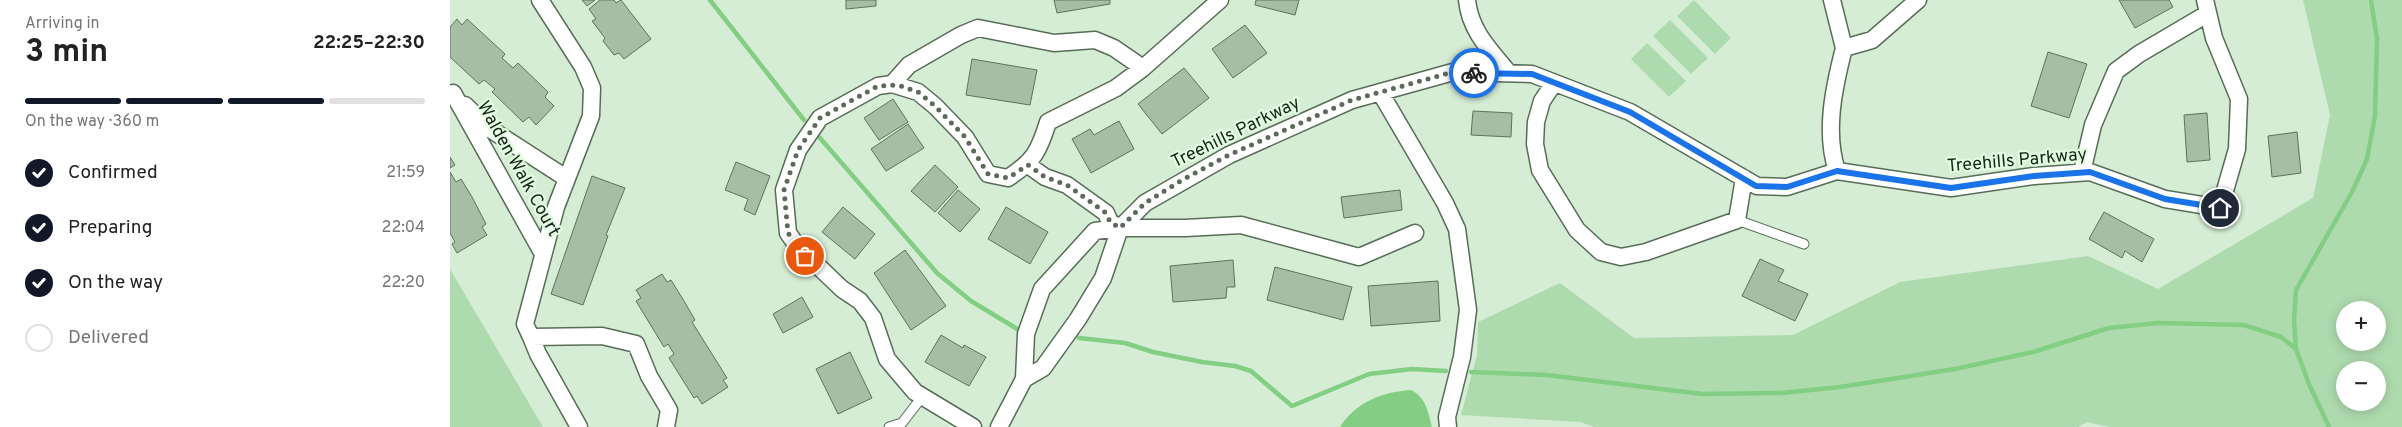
<!DOCTYPE html>
<html lang="en">
<head>
<meta charset="utf-8">
<style>
  :root { --surface:#fff; --page:#f2f2f2; --text:#222; --muted:#767676; --line:#e0e0e0; --accent:#111827 }
  body { margin:0; font-family:Overpass,sans-serif; background:var(--page); color:var(--text); height:100vh; display:flex; flex-direction:column; font-size:19px; white-space:nowrap }
  * { box-sizing:border-box; margin:0 }
  p { font-size:16px; color:var(--muted) }
  .icon { flex:none; width:28px; height:28px; fill:none; stroke:currentColor; stroke-width:2; stroke-linecap:round; stroke-linejoin:round }
  .map { position:relative; flex:1; overflow:hidden }
  .panel { display:flex; flex-direction:column; background:var(--surface); width:450px }
  .panel>* { flex:none }
  .controls { position:absolute; left:1886px; top:301px; display:grid; gap:10px }
  .controls a { display:grid; place-items:center; width:50px; height:50px; border-radius:50%; background:var(--surface); box-shadow:0 2px 12px #0003; font-size:25px }
  .pin { position:absolute; display:grid; place-items:center; width:42px; height:42px; color:#fff; margin:-21px; border:2px solid #fff; border-radius:50%; box-shadow:0 1px 5px #0007 }
  .courier { position:absolute; display:grid; place-items:center; width:50px; height:50px; margin:-25px; border:4px solid #1a73e8; border-radius:50%; background:#fff; color:#222; box-shadow:0 1px 6px #0007 }
  .overview em { font-style:normal; font-weight:700 }
  .overview div { display:flex; flex-direction:column-reverse }
  .overview { display:flex; align-items:center; justify-content:space-between; height:85px; padding:0 25px }
  h1 { font-size:32px; font-weight:700; line-height:38px }
  .bar { display:grid; grid-template-columns:repeat(4,1fr); gap:8px 5px; align-content:center; height:60px; padding:0 25px }
  .bar i { height:6px; border-radius:4px; background:var(--line) }
  .bar .on { background:var(--accent) }
  .bar p { grid-column:span 4 }
  ol { padding:0 25px; list-style:none }
  li { display:flex; align-items:center; gap:15px; height:55px }
  li p { margin-inline-start:auto }
  li .icon { padding:5px; border-radius:50%; background:var(--accent); color:#fff; stroke-width:4 }
  li:last-child { color:var(--muted) }
  li i { width:28px; height:28px; border:2px solid var(--line); border-radius:50% }
  main { display:flex; flex:1; min-height:0 }
  .map>svg:first-child { display:block }
</style>
</head>
<body>
<main>
<section class="panel">
<div class="overview"><div><h1>3 min</h1><p>Arriving in</p></div><em>22:25–22:30</em></div>
<div class="bar"><i class="on"></i><i class="on"></i><i class="on"></i><i></i><p>On the way · 360 m</p></div>
<ol>
<li><svg class="icon" aria-label="check" viewBox="0 0 24 24"><path d="M5 12l5 5 9-10"/></svg>Confirmed<p>21:59</p></li>
<li><svg class="icon" aria-label="check" viewBox="0 0 24 24"><path d="M5 12l5 5 9-10"/></svg>Preparing<p>22:04</p></li>
<li><svg class="icon" aria-label="check" viewBox="0 0 24 24"><path d="M5 12l5 5 9-10"/></svg>On the way<p>22:20</p></li>
<li><i></i>Delivered</li>
</ol>
</section>
<div class="map">
<svg width="1952" height="427" viewBox="0 0 1952 427">
  <rect width="100%" height="100%" fill="#d4edd4"/>
  <path fill="#aedbae" fill-rule="evenodd" d="M1244,0L1281,38L1265,54L1227,16Z
    M1853,0H1952V427H1659L1637,422L1628,427H1145L1130,422L1011,415L1027,355L1028,322L1110,283L1184,338L1343,335L1450,282L1638,256L1708,289L1863,198L1880,115ZM1895,310H1928V342H1895ZM1895,370H1928V402H1895Z
    M1220,20L1258,58L1241,74L1203,36Z
    M1197,43L1236,81L1219,97L1181,59Z
    M0,269L93,427H0Z"/>
  <path fill="#82ce82" d="M961,390C976,397 978,412 982,427H890C906,402 932,392 961,390Z"/>
  <g fill="none" stroke-linecap="round" stroke-linejoin="round">
    <path stroke="#82ce82" stroke-width="4.5" d="M260,0L354,120
      M370,138L487,273L521,301L569,330
      M629,338L675,343L703,352L752,362L785,366L801,371L842,406L919,374L962,369L996,371
      M1021,372L1097,375L1252,394L1331,393L1390,387L1505,369L1583,352L1659,328L1708,323L1794,325L1831,337L1846,349
      M1879,427L1859,384L1846,349L1844,321L1846,290L1902,192L1917,159L1925,116L1927,39L1921,0"/>
  </g>
  <path fill="#a6bea6" stroke="#5d735c" d="M132,0H145L137,6Z
    M150,0H164L166,3L171,0L201,39L174,59L169,53L164,55L153,41L155,38L142,21L146,19L139,9Z
    M396,0H426V6L396,9Z
    M604,0H660V4L607,13Z
    M806,0H849L845,15L805,5Z
    M1669,0H1719L1723,7L1685,28Z
    M7,19L12,25L17,19L55,54L52,58L63,68L68,63L98,92L95,97L104,106L86,125L79,117L73,122L42,92L45,89L34,80L29,84L0,57V27Z
    M795,25L817,53L783,78L762,49Z
    M1598,52L1637,64L1619,118L1581,106Z
    M522,59L587,70L580,105L516,95Z
    M734,68L759,98L712,134L688,104Z
    M443,99L458,122L429,140L414,118Z
    M1023,111L1062,113L1061,137L1021,135Z
    M1757,113L1760,160L1737,162L1734,115Z
    M669,121L684,149L641,173L622,139L640,129L644,135Z
    M458,124L474,148L436,171L421,149Z
    M1847,132L1851,173L1822,177L1818,136Z
    M0,157L5,165L0,168Z
    M286,162L320,176L305,215L294,210L298,199L275,190Z
    M485,165L508,187L485,212L461,191Z
    M0,172L6,182L11,179L22,197L36,224L32,227L37,235L7,253L2,244L5,242L0,233Z
    M142,176L175,188L156,235L158,236L133,305L101,294Z
    M508,190L530,209L510,232L488,213Z
    M950,190L952,210L894,218L891,197Z
    M393,207L425,234L405,259L372,232Z
    M556,207L598,232L580,264L538,239Z
    M1654,212L1704,239L1692,262L1675,251L1672,258L1639,239Z
    M455,250L496,306L461,330L424,273Z
    M1310,259L1334,270L1328,281L1358,294L1345,321L1292,296Z
    M783,260L785,287H777L776,298L723,302L720,266Z
    M825,267L902,287L893,320L817,300Z
    M212,274L217,282L221,280L234,301L245,320L242,322L277,378L273,380L278,387L252,404L247,396L244,398L219,358L224,354L218,344L214,347L186,301L191,298L186,290Z
    M988,281L990,321L921,326L918,286Z
    M352,297L363,317L333,333L323,314Z
    M491,335L513,348L514,345L536,357L519,386L475,362Z
    M400,352L422,398L388,414L366,369Z"/>
  <g fill="none" stroke-linecap="round" stroke-linejoin="round">
    <defs>
      <path id="service" d="M1287,220L1354,244
        M439,427L452,423L472,397"/>
      <path id="minor" d="M1017,0C1020,31 1040,50 1059,73
        M1382,0L1394,48
        M1104,83L1092,101L1086,122L1085,144L1090,170L1127,230L1151,252L1171,257L1196,252L1287,220L1294,178
        M442,84L459,65L511,35L528,28L604,43L645,40L664,48L693,68
        M930,92L995,203L1007,229L1018,310L1012,357L997,417L998,427
        M3,93L93,254
        M15,105L40,129L116,178
        M578,165L595,177L617,185L656,213L660,222L670,228
        M1387,171C1374,132 1384,87 1394,48L1422,40L1468,0
        M1632,172L1643,125L1666,71L1689,54L1757,14
        M81,337L75,324L106,207L141,116L142,88L133,67L90,0
        M574,379L593,368L628,319L653,278L670,228L695,203L779,155L902,100L1003,72L1082,74L1180,112L1307,186L1337,187L1387,171L1501,188L1584,176L1640,172L1715,199L1770,208L1787,149L1789,99L1764,38L1755,0
        M129,427L88,354L81,337L152,336L186,344L199,376L219,410L216,427
        M523,427L465,392L437,359L423,318L410,301L392,289L348,247L338,233L334,190L348,150L370,118L428,86L442,84L468,92L485,106L515,137L538,174L558,178C584,161 589,151 598,122L666,88L693,68L770,0
        M549,427L574,379L576,334L592,289L645,231L670,228H735L791,225L909,257L965,233"/>
    </defs>
    <use href="#service" stroke="#586d57" stroke-width="11"/>
    <use href="#minor" stroke="#586d57" stroke-width="19"/>
    <use href="#service" stroke="#fff" stroke-width="9"/>
    <use href="#minor" stroke="#fff" stroke-width="16"/>
  </g>
  <g fill="none" stroke-linecap="round" stroke-linejoin="round">
    <path stroke="#5c6a5c" stroke-width="5" stroke-dasharray="0 9" d="M355,256L338,233L334,190L348,150L370,118L428,86L448,85L468,92L485,106L515,137L538,174L558,178L578,165L595,177L617,185L656,213L660,222L670,228L695,203L732,180L779,155L902,100L1003,72L1024,73"/>
    <path stroke="#1a73e8" stroke-width="6" d="M1024,73L1082,74L1180,112L1306,186L1337,187L1387,171L1501,188L1584,176L1640,172L1715,199L1770,208"/>
  </g>
  <g text-anchor="middle" dominant-baseline="central" stroke-width="4.5" stroke-linejoin="round" paint-order="stroke">
    <g font-size="18" fill="#1b241b" stroke="#e2fbe1">
      <text transform="translate(786 133) rotate(-26)">Treehills Parkway</text>
      <text transform="translate(1567 161) rotate(-5)">Treehills Parkway</text>
      <text transform="translate(68 169) rotate(61)">Walden Walk Court</text>
    </g>
  </g>
</svg>
<div class="controls">
<a>+</a>
<a>−</a>
</div>
<div class="pin" style="left:355px;top:256px;background:#ea580c"><svg class="icon" aria-label="bag" viewBox="0 0 24 24"><path d="M5 8h14l-1 12H6zM9 8a3 3 0 0 1 6 0"/></svg></div>
<div class="pin" style="left:1770px;top:208px;background:#1f2937"><svg class="icon" aria-label="home" viewBox="0 0 24 24"><path d="M3 11l9-7 9 7M6 9v11h12V9"/></svg></div>
<div class="courier" style="left:1024px;top:73px"><svg class="icon" aria-label="bike" viewBox="0 0 24 24"><circle cx="6" cy="16" r="4"/><circle cx="18" cy="16" r="4"/><path d="M6 16l4-8h5l3 8M10 8l3 8H6M13 5h3"/></svg></div>
</div>
</main>
</body>
</html>
